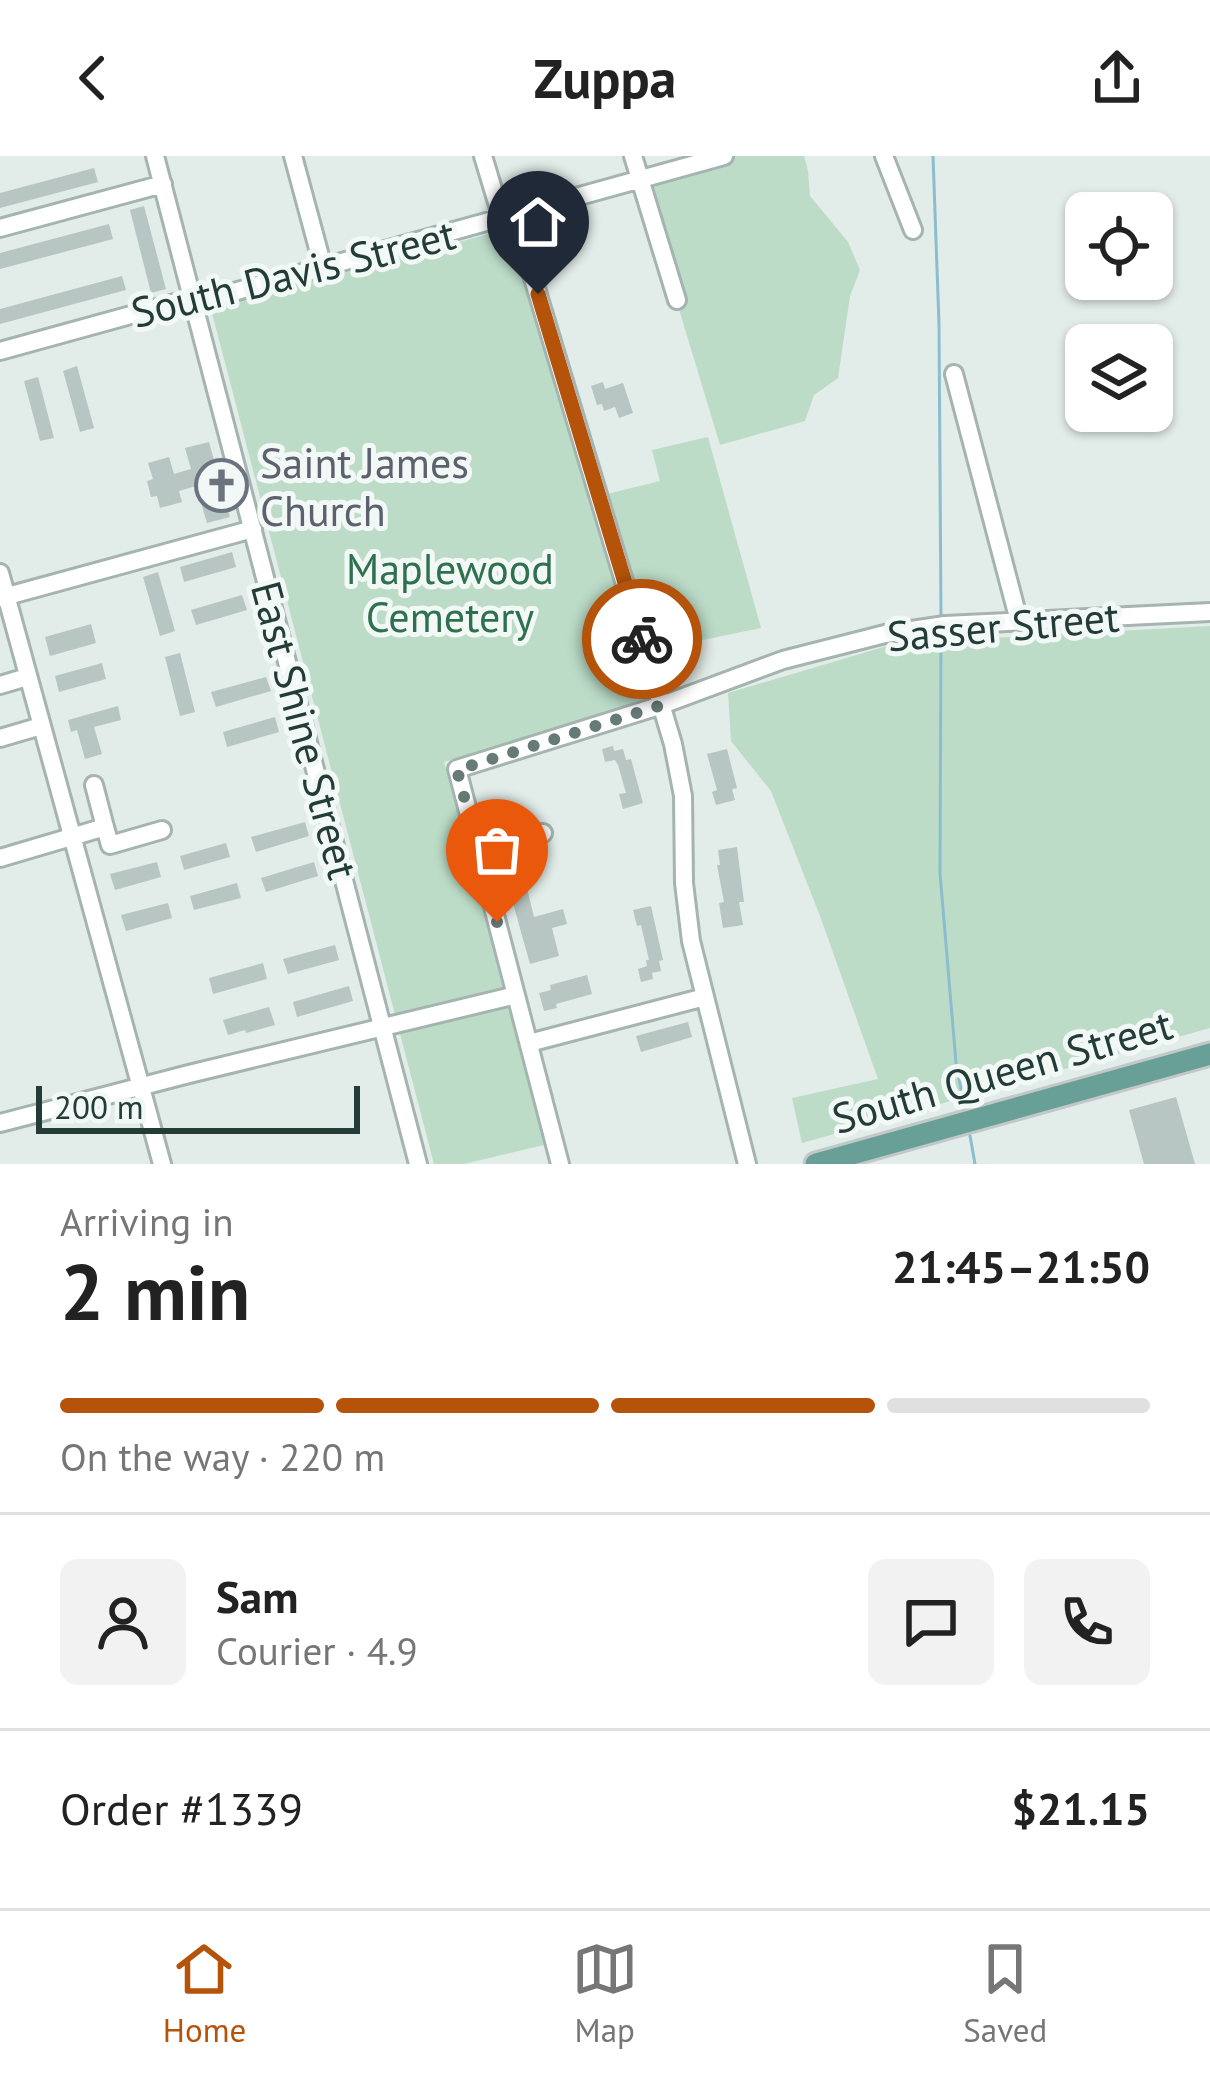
<!DOCTYPE html>
<html lang="en">
<head>
<meta charset="utf-8">
<style>
  :root { --surface:#fff; --page:#f2f2f2; --text:#222; --muted:#767676; --line:#e0e0e0; --accent:#b45309 }
  body { margin:0; font-family:"PT Sans",sans-serif; background:var(--page); color:var(--text); height:100vh; display:flex; flex-direction:column; font-size:45px; white-space:nowrap }
  * { box-sizing:border-box; margin:0 }
  p { font-size:39px; color:var(--muted) }
  .icon { flex:none; width:66px; height:66px; fill:none; stroke:currentColor; stroke-width:2; stroke-linecap:round; stroke-linejoin:round }
  .map { position:relative; height:1008px; overflow:hidden }
  .details { display:flex; flex-direction:column; background:var(--surface); flex:1 }
  .details>* { flex:none }
  .tools { position:absolute; left:1065px; top:36px; display:grid; gap:24px }
  .tools a { display:grid; place-items:center; width:108px; height:108px; border-radius:18px; background:var(--surface); box-shadow:0 3px 9px #0004; font-size:60px }
  .scale { position:absolute; left:36px; bottom:30px; width:324px; box-sizing:border-box; padding-left:12px; border:6px solid #233c38; border-top:0; font-size:33px; line-height:42px; white-space:nowrap; color:#233c38; -webkit-text-stroke:9px #f2f8f6; paint-order:stroke }
  .pin { position:absolute; display:grid; place-items:center; width:102px; height:102px; color:#fff; margin:-123px -51px; border-radius:50% 50% 50% 0; rotate:-45deg; box-shadow:0 0 12px #0007 }
  .pin .icon { rotate:45deg }
  .courier { position:absolute; display:grid; place-items:center; width:120px; height:120px; margin:-60px; border:9px solid #b45309; border-radius:50%; background:#fff; color:#222; box-shadow:0 3px 15px #0007 }
  .headline em { font-style:normal; font-weight:800 }
  .headline div { display:flex; flex-direction:column-reverse }
  .headline { display:flex; align-items:center; justify-content:space-between; height:204px; padding:0 60px }
  h1 { font-size:78px; font-weight:800; line-height:90px }
  .bar { display:grid; grid-template-columns:repeat(4,1fr); gap:18px 12px; align-content:center; height:144px; padding:0 60px }
  .bar i { height:15px; border-radius:9px; background:var(--line) }
  .bar .current { background:var(--accent) }
  .bar p { grid-column:span 4 }
  .line { display:flex; align-items:center; gap:30px; padding:0 60px; border-top:3px solid var(--line) }
  .line div { flex:1 }
  .round { display:grid; place-items:center; flex:none; width:126px; height:126px; border-radius:18px; background:var(--page) }
  header { display:flex; justify-content:space-between; align-items:center; height:156px; padding:0 60px; background:var(--surface); font-size:54px; font-weight:800 }
  .dock { display:flex; justify-content:space-around; align-items:center; height:168px; border-top:3px solid var(--line); background:var(--surface); font-size:33px; color:var(--muted) }
  .dock a { display:grid; justify-items:center; gap:6px }
  .dock .current { color:var(--accent) }
  .map>svg:first-child { display:block }
</style>
</head>
<body>
<header><svg class="icon" aria-label="back" viewBox="0 0 24 24"><path d="M15 5l-7 7 7 7"/></svg>Zuppa<svg class="icon" aria-label="share" viewBox="0 0 24 24"><path d="M12 15V3M7 8l5-5 5 5M5 13v7h14v-7"/></svg></header>
<div class="map">
<svg width="1210" height="1008" viewBox="0 0 1210 1008">
  <rect width="100%" height="100%" fill="#e2ece8"/>
  <path fill="#bcdcc8" d="M727,0H804L808,15L810,40L848,86L860,114L850,140L838,222L814,239L805,265L720,289L640,24Z
    M507,73L650,543L444,606L544,989L464,1008H434L211,153Z
    M708,281L761,472L654,494L607,338L660,325L652,294Z
    M1210,470V872L802,987L792,942L878,923L820,760L771,635L731,585L728,537L897,487Z"/>
  <g fill="none" stroke-linecap="round" stroke-linejoin="round">
    <path stroke="#8cbdcf" stroke-width="3" d="M933,0L939,168L941,461
      M941,478L940,717L956,907L966,959
      M969,974L975,1008"/>
  </g>
  <path fill="#b7c6c2" d="M94,12L98,26L0,52V37Z
    M144,50L166,133L151,137L130,54Z
    M564,64L568,76L560,78L566,98L544,105L535,72Z
    M109,68L113,83L0,113V97Z
    M122,120L126,134L0,168V153Z
    M77,210L94,272L80,276L63,215Z
    M38,221L54,282L40,285L24,225Z
    M603,226L605,233L623,227L633,257L619,262L615,251L604,255L602,248L597,249L591,230Z
    M209,286L230,361L207,367L196,330L179,335L182,346L160,352L157,340L151,341L147,325L153,323L148,307L169,301L174,318L191,313L185,292Z
    M232,396L236,411L184,426L180,411Z
    M158,416L175,475L160,480L143,421Z
    M242,439L247,454L196,469L191,454Z
    M91,468L96,487L50,500L45,481Z
    M180,497L195,556L180,560L165,501Z
    M102,507L106,523L59,536L55,520Z
    M266,521L271,535L216,551L211,536Z
    M118,550L121,564L94,571L102,598L85,603L77,574L71,576L68,564Z
    M275,561L279,576L227,591L223,576Z
    M613,590L614,595L623,593L626,604L631,603L643,647L623,653L619,638L626,637L618,609L615,604L605,606L602,593Z
    M727,593L737,632L732,633L735,644L716,649L712,636L717,634L707,598Z
    M305,666L309,680L256,696L251,681Z
    M226,687L230,701L184,714L180,700Z
    M737,691L744,746H739L743,769L723,772L719,747L724,746L717,709H720L718,694Z
    M518,696L534,761L563,753L567,768L552,772L559,800L530,808L500,701Z
    M157,706L161,721L115,734L110,718Z
    M314,706L318,720L266,736L261,722Z
    M237,727L241,742L194,754L190,740Z
    M168,747L172,762L126,775L121,759Z
    M651,750L663,804L659,805L661,815L652,817L653,823L641,826L638,813L647,810L646,804H649L641,769L637,770L633,754Z
    M335,789L339,804L288,818L283,803Z
    M263,807L267,823L213,838L209,822Z
    M587,819L592,838L556,848L557,852L544,855L539,837L551,834L550,829Z
    M349,830L353,845L297,861L293,846Z
    M269,851L275,869L246,877L245,874L228,879L223,864Z
    M688,866L692,881L641,896L636,880Z
    M1176,941L1195,1008H1144L1129,954Z"/>
  <g fill="none" stroke-linecap="round" stroke-linejoin="round">
    <defs>
      <path id="minor" d="M155,0L418,1008
        M293,0L323,111
        M483,0L502,63
        M633,0L677,144
        M884,0L913,74
        M514,59L673,588L683,640L684,727L691,785L747,1008
        M0,72L163,28
        M0,195L178,146L212,142L724,0
        M954,218L1019,465
        M0,417L162,1008
        M0,442L253,373
        M0,529L27,521
        M0,582L41,570
        M94,629L105,671
        M478,693L543,677
        M0,702L105,671L110,689L162,674
        M529,887L705,841
        M0,967L189,918L516,839
        M560,1008L457,613L662,549L783,504L885,478L945,469L1210,456"/>
      <path id="major" d="M816,1008L1210,898"/>
    </defs>
    <use href="#minor" stroke="#a5b4b0" stroke-width="22"/>
    <use href="#major" stroke="#c1c8c7" stroke-width="27"/>
    <use href="#minor" stroke="#fff" stroke-width="16"/>
    <use href="#major" stroke="#68a097" stroke-width="21"/>
  </g>
  <g fill="none" stroke-linecap="round" stroke-linejoin="round">
    <path stroke="#667a76" stroke-width="12" stroke-dasharray="0 21.6" d="M497,766L457,614L662,549L642,483"/>
    <path stroke="#b45309" stroke-width="15" d="M538,138L642,483"/>
  </g>
  <defs>
    <symbol id="church-ring" viewBox="-11 -11 22 22"><circle r="9.5" fill="#f2f8f6" stroke="#6b7280" stroke-width="1.5"/><path d="M-1.2-6h2.4v3.5h3.3v2.4h-3.3V6h-2.4V-.1h-3.3v-2.4h3.3Z" fill="#6b7280"/></symbol>
  </defs>
  <g fill-rule="evenodd">
    <use href="#church-ring" x="192" y="300" width="59" height="59"/>
  </g>
  <g text-anchor="middle" dominant-baseline="central" stroke-width="10" stroke-linejoin="round" paint-order="stroke">
    <g font-size="42" fill="#233c38" stroke="#f2f8f6">
      <text transform="translate(293 117) rotate(-14)">South Davis Street</text>
      <text transform="translate(1003 470) rotate(-5)">Sasser Street</text>
      <text transform="translate(305 574) rotate(75)">East Shine Street</text>
      <text transform="translate(1002 915) rotate(-16)">South Queen Street</text>
    </g>
    <g font-size="42" fill="#5b616d" stroke="#f2f8f6" text-anchor="start">
      <text x="260" y="306">Saint James<tspan x="260" dy="48">Church</tspan></text>
    </g>
    <g font-size="42" fill="#2e714f" stroke="#f2f8f6">
      <text x="450" y="412">Maplewood<tspan x="450" dy="48">Cemetery</tspan></text>
    </g>
  </g>
</svg>
<div class="tools">
<a><svg class="icon" aria-label="locate" viewBox="0 0 24 24"><circle cx="12" cy="12" r="6"/><path d="M12 2v4M12 18v4M2 12h4M18 12h4"/></svg></a>
<a><svg class="icon" aria-label="layers" viewBox="0 0 24 24"><path d="M12 4l9 5-9 5-9-5zM3 14l9 5 9-5"/></svg></a>
</div>
<div class="scale">200 m</div>
<div class="pin" style="left:497px;top:766px;background:#ea580c"><svg class="icon" aria-label="bag" viewBox="0 0 24 24"><path d="M5 8h14l-1 12H6zM9 8a3 3 0 0 1 6 0"/></svg></div>
<div class="pin" style="left:538px;top:138px;background:#1f2937"><svg class="icon" aria-label="home" viewBox="0 0 24 24"><path d="M3 11l9-7 9 7M6 9v11h12V9"/></svg></div>
<div class="courier" style="left:642px;top:483px"><svg class="icon" aria-label="bike" viewBox="0 0 24 24"><circle cx="6" cy="16" r="4"/><circle cx="18" cy="16" r="4"/><path d="M6 16l4-8h5l3 8M10 8l3 8H6M13 5h3"/></svg></div>
</div>
<section class="details">
<div class="headline"><div><h1>2 min</h1><p>Arriving in</p></div><em>21:45–21:50</em></div>
<div class="bar"><i class="current"></i><i class="current"></i><i class="current"></i><i></i><p>On the way · 220 m</p></div>
<div class="line" style="height:216px"><a class="round"><svg class="icon" aria-label="person" viewBox="0 0 24 24"><circle cx="12" cy="8" r="4"/><path d="M4 21q1-7 8-7t8 7"/></svg></a><div><b>Sam</b><p>Courier · 4.9</p></div><a class="round"><svg class="icon" aria-label="chat" viewBox="0 0 24 24"><path d="M4 5h16v11H9l-5 4z"/></svg></a><a class="round"><svg class="icon" aria-label="phone" viewBox="0 0 24 24"><path d="M5 4h4l2 5-3 2q2 4 5 5l2-3 5 2v4C11 20 4 13 5 4z"/></svg></a></div>
<div class="line" style="height:156px"><div>Order #1339</div><b>$21.15</b></div>
</section>
<nav class="dock">
<a class="current"><svg class="icon" aria-label="home" viewBox="0 0 24 24"><path d="M3 11l9-7 9 7M6 9v11h12V9"/></svg>Home</a>
<a><svg class="icon" aria-label="map" viewBox="0 0 24 24"><path d="M3 6l6-2 6 2 6-2v14l-6 2-6-2-6 2zM9 4v14M15 6v14"/></svg>Map</a>
<a><svg class="icon" aria-label="saved" viewBox="0 0 24 24"><path d="M7 4h10v16l-5-4-5 4z"/></svg>Saved</a>
</nav>
</body>
</html>
